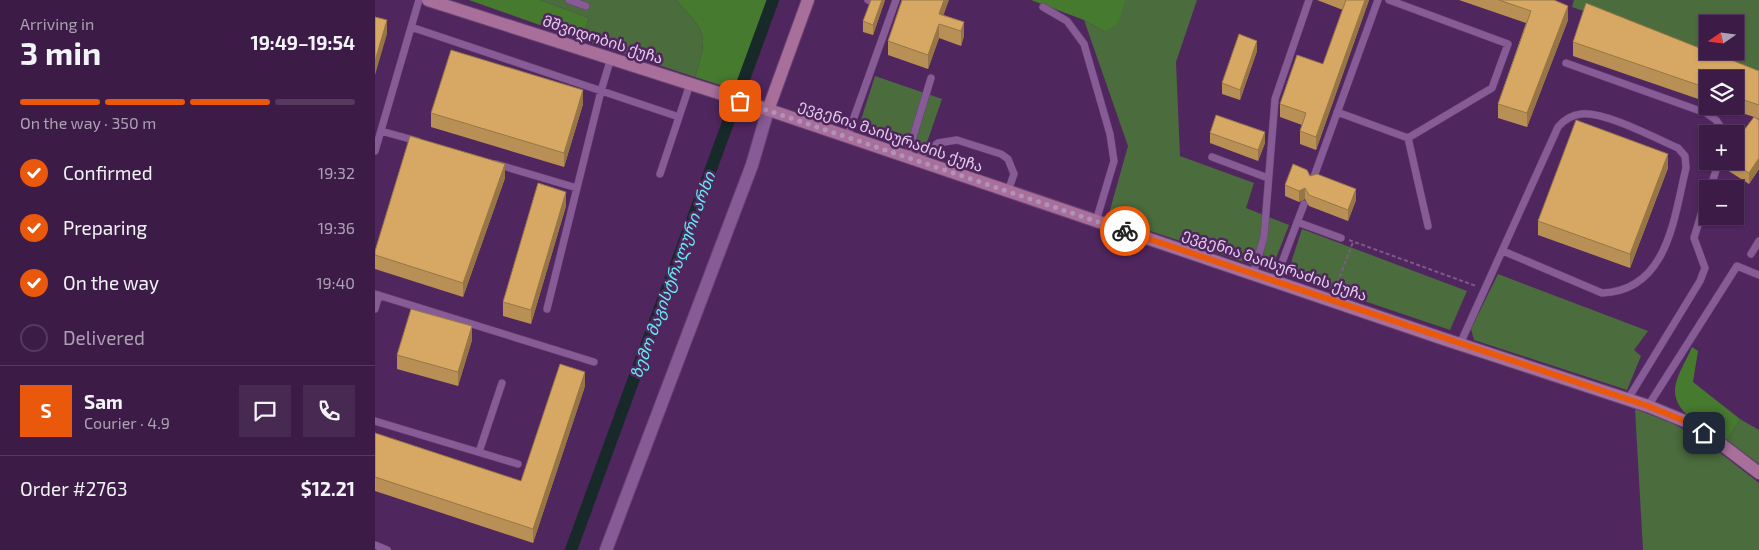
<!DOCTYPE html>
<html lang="en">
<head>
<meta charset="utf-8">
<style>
  :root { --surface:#3c1c46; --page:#472951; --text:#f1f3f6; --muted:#aca1b3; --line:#553a5f; --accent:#ea580c }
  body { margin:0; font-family:"Exo 2","Noto Sans Georgian",sans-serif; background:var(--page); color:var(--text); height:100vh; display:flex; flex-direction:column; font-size:19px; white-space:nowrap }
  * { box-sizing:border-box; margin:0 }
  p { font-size:16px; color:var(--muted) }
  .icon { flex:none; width:28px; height:28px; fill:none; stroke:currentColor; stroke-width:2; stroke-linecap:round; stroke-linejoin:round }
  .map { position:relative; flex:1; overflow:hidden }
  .sheet { display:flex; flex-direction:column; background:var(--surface); width:375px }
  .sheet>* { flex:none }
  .needle { width:32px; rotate:256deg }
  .controls { position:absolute; left:1324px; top:15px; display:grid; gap:10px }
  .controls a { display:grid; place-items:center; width:45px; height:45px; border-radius:0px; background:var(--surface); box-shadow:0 1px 4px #0004,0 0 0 1px var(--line); font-size:25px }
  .pin { position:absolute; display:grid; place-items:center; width:42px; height:42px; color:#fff; margin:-21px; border-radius:10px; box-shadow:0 2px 8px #0006 }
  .courier { position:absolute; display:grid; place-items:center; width:50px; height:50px; margin:-25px; border:4px solid #ea580c; border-radius:50%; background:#fff; color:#222; box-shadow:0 1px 6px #0007 }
  .overview em { font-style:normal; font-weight:700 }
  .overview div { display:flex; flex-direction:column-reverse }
  .overview { display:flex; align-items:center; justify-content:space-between; height:85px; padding:0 20px }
  h1 { font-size:32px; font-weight:700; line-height:38px }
  .bar { display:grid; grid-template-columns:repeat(4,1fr); gap:8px 5px; align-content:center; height:60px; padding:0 20px }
  .bar i { height:6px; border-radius:4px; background:var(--line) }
  .bar .selected { background:var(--accent) }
  .bar p { grid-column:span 4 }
  .line { display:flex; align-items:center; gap:12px; padding:0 20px; border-top:1px solid var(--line) }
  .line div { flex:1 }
  .round { display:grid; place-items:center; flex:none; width:52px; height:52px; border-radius:0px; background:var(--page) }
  ol { padding:0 20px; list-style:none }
  li { display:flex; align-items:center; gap:15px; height:55px }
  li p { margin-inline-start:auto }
  li .icon { padding:5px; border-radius:50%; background:var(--accent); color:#fff; stroke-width:4 }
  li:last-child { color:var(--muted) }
  li i { width:28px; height:28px; border:2px solid var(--line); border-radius:50% }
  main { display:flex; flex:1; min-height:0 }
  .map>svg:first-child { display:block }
</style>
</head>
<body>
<main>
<section class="sheet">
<div class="overview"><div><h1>3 min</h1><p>Arriving in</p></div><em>19:49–19:54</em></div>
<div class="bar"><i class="selected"></i><i class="selected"></i><i class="selected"></i><i></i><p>On the way · 350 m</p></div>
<ol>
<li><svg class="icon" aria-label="check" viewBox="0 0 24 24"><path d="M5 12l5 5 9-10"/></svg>Confirmed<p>19:32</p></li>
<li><svg class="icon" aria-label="check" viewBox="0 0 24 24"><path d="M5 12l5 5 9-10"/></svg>Preparing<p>19:36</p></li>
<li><svg class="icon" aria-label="check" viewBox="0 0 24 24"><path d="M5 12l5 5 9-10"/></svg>On the way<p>19:40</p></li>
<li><i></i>Delivered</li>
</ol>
<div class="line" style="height:90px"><b class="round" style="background:var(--accent);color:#fff">S</b><div><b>Sam</b><p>Courier · 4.9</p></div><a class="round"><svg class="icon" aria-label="chat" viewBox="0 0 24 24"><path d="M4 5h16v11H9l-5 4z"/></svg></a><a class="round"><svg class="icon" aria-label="phone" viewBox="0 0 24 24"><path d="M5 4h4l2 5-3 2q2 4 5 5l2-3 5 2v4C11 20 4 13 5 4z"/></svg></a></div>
<div class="line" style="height:65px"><div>Order #2763</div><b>$12.21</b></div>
</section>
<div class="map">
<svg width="1384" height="550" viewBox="0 0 1384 550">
  <rect width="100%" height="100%" fill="#50265e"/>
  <path fill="#4b6c3d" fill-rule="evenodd" d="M165,0H301C331,33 334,32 320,77L207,40L214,18Z
    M750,0H822L801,62L805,156L879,183L871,208L914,225L896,271L733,217L753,146L709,20L730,32Z
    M1199,0H1384V72L1197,7ZM1332,24H1360V51H1332Z
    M500,76L567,99L548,154L488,130L485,123Z
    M927,229L1092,291L1075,330L912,275Z
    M1123,274L1273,331L1259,350L1266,356L1252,390L1099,340L1096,329Z
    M1260,409L1297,423L1331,442L1384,483V550H1268Z
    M1365,419L1384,430V464L1352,440Z"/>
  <path fill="#467a2f" d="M94,0H165L214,18L207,40Z
    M301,0H392L361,90L320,77C334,32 331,33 301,0Z
    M656,0H750V2L743,23L730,32L709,20Z
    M1317,347L1323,351L1318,382L1365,419L1352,440C1332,428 1293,413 1301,383C1304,371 1312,359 1317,347Z"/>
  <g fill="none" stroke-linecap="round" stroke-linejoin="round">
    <path stroke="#172929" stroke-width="12" d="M196,550L398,0"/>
    <defs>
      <path id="lane" d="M194,0L211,6
        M493,0L495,1
        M668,7L692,21L709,44L735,134L739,161L721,221
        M36,27L304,117
        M1191,63L1331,113L1341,120L1350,134
        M962,112L1033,138L1117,88L1133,44L1014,0
        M6,131L42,141
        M472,137L521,0
        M1033,138L1053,226
        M0,151L44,0
        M532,157L556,78
        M837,157L893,178
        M540,159L563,143L582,140L626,154L633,159L639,174L633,191
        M121,164L202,188
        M285,174L315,84
        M937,182L1003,0
        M1335,189L1344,161
        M922,222L966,238
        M1376,254L1384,241
        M878,274L889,237L900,99L934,0
        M900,281L929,204
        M0,294L219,362
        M0,309L4,295
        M172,309L226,91L236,58
        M1085,344L1183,127C1189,120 1196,115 1206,114C1229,111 1280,138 1303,148L1310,156L1311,168C1299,217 1293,291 1227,293L1128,251
        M1253,399L1325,281L1330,268L1319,238L1332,195
        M1273,406L1362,266L1384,275
        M0,421L143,464
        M104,452L127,383
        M0,545L12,550"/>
      <path id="street" d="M231,550L377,165L393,110"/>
      <path id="secondary" d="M53,0L350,95L1069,339L1273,406L1312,422L1346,444L1384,473
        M393,110L433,0"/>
    </defs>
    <use href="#lane" stroke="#6a4475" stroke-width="8"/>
    <use href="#street" stroke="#6a4475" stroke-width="14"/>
    <use href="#secondary" stroke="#6a4475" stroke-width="14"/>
    <path stroke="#7e598a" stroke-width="2" stroke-dasharray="4 2.5" stroke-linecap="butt" d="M974,240L1101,286
      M960,289L978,242"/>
    <use href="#lane" stroke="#875b96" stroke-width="7"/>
    <use href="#street" stroke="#875b96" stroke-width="12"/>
    <use href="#secondary" stroke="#a86f9a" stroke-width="12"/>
  </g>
  <path fill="#b89055" d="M510,0L498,35L488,32V21Z
    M942,0H994L941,150L925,144V131L927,125L905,117V104L948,64L968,10Z
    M1084,0H1179L1193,20L1152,127L1123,118V104L1151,23Z
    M568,15L589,22V36L586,46L564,38L553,69L513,55V41Z
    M1198,42L1384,71V119L1380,118L1384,120V169L1374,184L1349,168V161H1360L1379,117L1346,106H1360V79H1332V102L1198,56Z
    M882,51L865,100L847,94V83Z
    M208,104L189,167L56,127V113Z
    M835,133L890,143L883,161L835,143Z
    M1293,168L1255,268L1163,235V221Z
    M935,176L981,200L973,221L934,206L930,199L924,202L910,196V185Z
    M130,178L88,297L0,269V251Z
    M191,206L156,324L128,316V302Z
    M97,340L83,386L22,369V355Z
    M210,386L158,543L0,491V433L146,481Z"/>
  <path fill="#967645" d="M507,0H510L498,35V25Z
    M569,0H574L565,25L564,14Z
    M990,0H994L941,150V137Z
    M1193,6V20L1152,127V113Z
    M12,20V34L0,75V61Z
    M589,22V36L586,46V31Z
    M564,24V38L553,69V55Z
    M882,41V51L865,100V90Z
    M208,90V104L189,167V153Z
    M890,132V143L883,161V150Z
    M1293,154V168L1255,268V254Z
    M1384,158V169L1374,184V173Z
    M130,164V178L88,297V283Z
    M930,188V199L924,202V191Z
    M981,189V200L973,221V210Z
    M191,192V206L156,324V310Z
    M97,326V340L83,386V372Z
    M210,372V386L158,543V529Z"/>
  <path fill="#d6a863" stroke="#967645" d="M496,0H507L498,25L488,21Z
    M527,0H569L564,14L589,22L586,31L564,24L553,55L513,41Z
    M971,0H990L941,137L925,131L931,113L905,104L922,55L948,64Z
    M1124,0H1179L1193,6L1152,113L1123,104L1156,11Z
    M1211,3L1332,51H1334L1384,71V105L1360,97V79H1332V88L1198,42Z
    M0,17L12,20L0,61Z
    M864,34L882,41L865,90L847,83Z
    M76,50L208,90L189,153L56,113Z
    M841,115L890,132L883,150L835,133Z
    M1379,117L1384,120V158L1374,173L1355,161H1360V142Z
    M1201,120L1293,154L1255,254L1163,221Z
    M35,136L130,164L88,283L0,255V251Z
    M918,164L932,170L935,176L942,174L981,189L973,210L934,195L930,188L924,191L910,185Z
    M163,183L191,192L156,310L128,302Z
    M36,309L97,326L83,372L22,355Z
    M185,364L210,372L158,529L0,477V433L146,481Z"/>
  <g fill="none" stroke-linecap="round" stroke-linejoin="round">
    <path stroke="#b092bb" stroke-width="5" stroke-dasharray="0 9" d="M365,101L750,231"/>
    <path stroke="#ea580c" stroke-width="6" d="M750,231L1273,406L1312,422L1329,433"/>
  </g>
  <g text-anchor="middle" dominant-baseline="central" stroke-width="5" stroke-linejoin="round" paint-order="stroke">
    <g font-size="15" fill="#e4cced" stroke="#50265e">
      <text transform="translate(228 39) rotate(18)">მშვიდობის ქუჩა</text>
      <text transform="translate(516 135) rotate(19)">ევგენია მაისურაძის ქუჩა</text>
      <text transform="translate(900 264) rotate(19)">ევგენია მაისურაძის ქუჩა</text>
    </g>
    <g font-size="16" font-style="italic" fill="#61edf0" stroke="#50265e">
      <text transform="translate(297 275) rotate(-70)">ზემო მაგისტრალური არხი</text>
    </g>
  </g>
</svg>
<div class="controls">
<a><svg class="needle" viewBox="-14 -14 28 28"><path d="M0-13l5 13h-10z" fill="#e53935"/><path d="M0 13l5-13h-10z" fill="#aca1b3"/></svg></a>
<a><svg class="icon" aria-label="layers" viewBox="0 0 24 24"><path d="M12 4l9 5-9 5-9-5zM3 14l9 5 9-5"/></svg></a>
<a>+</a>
<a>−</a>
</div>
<div class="pin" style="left:365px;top:101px;background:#ea580c"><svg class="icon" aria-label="bag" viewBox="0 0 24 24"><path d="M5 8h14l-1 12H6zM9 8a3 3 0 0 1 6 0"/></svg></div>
<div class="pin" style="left:1329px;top:433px;background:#1f2937"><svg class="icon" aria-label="home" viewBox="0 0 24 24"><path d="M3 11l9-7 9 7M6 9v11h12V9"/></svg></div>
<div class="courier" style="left:750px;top:231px"><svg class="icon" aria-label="bike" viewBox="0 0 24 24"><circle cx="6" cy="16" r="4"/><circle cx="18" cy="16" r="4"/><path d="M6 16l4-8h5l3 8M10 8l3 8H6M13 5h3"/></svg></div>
</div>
</main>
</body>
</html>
